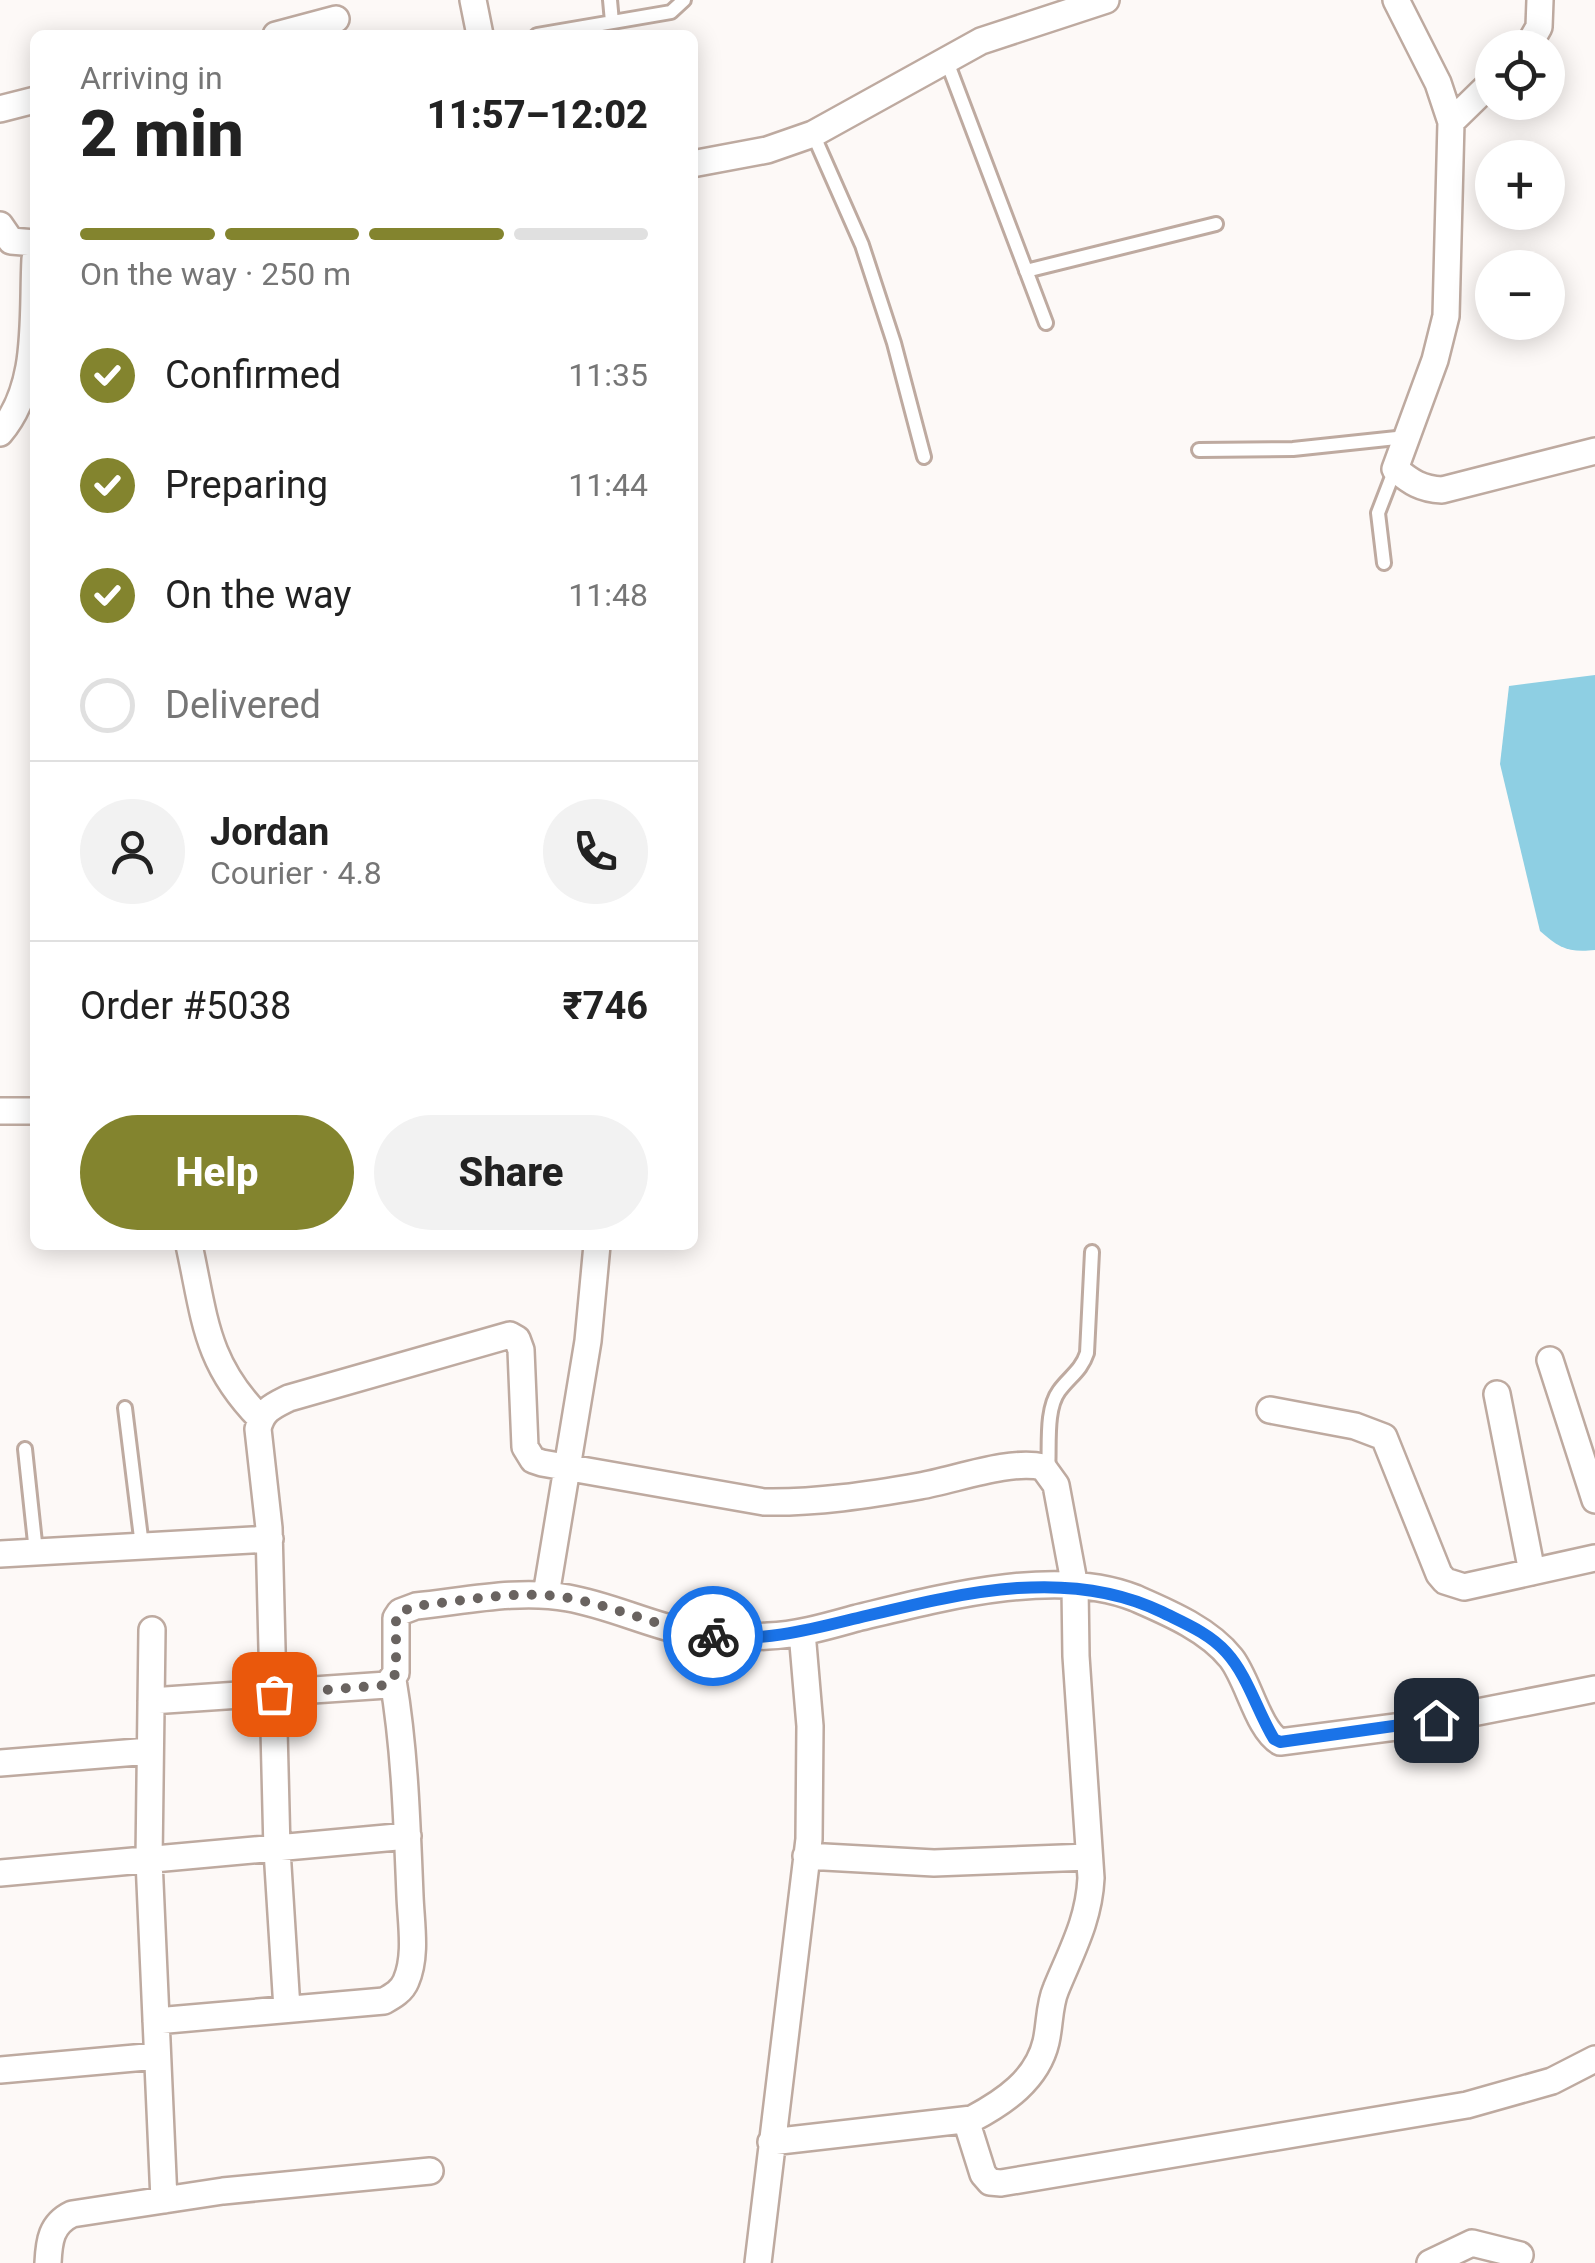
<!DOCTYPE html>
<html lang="en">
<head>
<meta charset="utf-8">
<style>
  :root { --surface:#fff; --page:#f2f2f2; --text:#222; --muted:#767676; --line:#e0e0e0; --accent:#83842e }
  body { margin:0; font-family:Roboto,sans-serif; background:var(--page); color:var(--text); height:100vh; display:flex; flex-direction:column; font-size:38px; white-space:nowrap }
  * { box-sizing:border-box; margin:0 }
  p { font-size:32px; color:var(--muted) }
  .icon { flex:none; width:55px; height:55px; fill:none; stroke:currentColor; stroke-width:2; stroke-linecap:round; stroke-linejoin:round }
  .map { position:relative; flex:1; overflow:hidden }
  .panel { position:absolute; left:30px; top:30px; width:668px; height:1220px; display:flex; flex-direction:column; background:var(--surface); border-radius:15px; box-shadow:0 5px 25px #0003 }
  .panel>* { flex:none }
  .buttons { position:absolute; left:1475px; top:30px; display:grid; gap:20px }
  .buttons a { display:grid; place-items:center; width:90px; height:90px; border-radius:50%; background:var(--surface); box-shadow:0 5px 25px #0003; font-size:50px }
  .pin { position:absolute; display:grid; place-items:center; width:85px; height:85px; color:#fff; margin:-42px; border-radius:20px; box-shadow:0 5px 15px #0006 }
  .courier { position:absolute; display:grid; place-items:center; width:100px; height:100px; margin:-50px; border:8px solid #1a73e8; border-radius:50%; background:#fff; color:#222; box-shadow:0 2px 12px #0007 }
  .headline em { font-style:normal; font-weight:800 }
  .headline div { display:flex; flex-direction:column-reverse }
  .headline { display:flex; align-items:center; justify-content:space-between; height:170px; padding:0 50px }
  h1 { font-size:65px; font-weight:800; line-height:75px }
  .bar { display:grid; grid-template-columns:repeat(4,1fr); gap:15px 10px; align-content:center; height:120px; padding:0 50px }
  .bar i { height:12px; border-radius:8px; background:var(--line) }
  .bar .selected { background:var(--accent) }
  .bar p { grid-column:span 4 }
  .line { display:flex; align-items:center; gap:25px; padding:0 50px; border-top:2px solid var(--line) }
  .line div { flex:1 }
  .round { display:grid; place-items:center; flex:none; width:105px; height:105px; border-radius:52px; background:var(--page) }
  ol { padding:0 50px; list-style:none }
  li { display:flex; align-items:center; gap:30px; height:110px }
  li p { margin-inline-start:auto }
  li .icon { padding:10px; border-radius:50%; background:var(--accent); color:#fff; stroke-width:4 }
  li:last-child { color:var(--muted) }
  li i { width:55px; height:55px; border:5px solid var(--line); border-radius:50% }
  .cta { display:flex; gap:20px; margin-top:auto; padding:20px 50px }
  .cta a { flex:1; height:115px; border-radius:60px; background:var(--accent); color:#fff; font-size:40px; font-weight:800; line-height:115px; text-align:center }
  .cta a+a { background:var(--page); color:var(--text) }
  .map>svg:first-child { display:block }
</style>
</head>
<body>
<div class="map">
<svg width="1595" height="2263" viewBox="0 0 1595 2263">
  <rect width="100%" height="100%" fill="#fdf9f7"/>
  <path fill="#8ecfe3" d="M1595,675V950C1569,953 1559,948 1540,931L1500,764L1509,686Z"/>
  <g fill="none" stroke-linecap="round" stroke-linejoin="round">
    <defs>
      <path id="service" d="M610,0L612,22
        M537,35L671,12L684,0
        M946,59L1046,323
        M813,134L862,245L894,343L924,457
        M1026,271L1216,224
        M1199,450L1293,449L1406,437
        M1384,563L1378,513L1395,469
        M125,1408L142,1546
        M25,1449L36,1552
        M1048,1471C1050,1448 1045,1410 1059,1391C1070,1376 1081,1371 1087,1353L1092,1252"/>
      <path id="minor" d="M473,0L480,35
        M1396,0L1438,83L1451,122L1446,316L1435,360L1395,469C1411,482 1421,489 1442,490L1595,451
        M276,35L336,19
        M1527,48L1539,27L1540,0
        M0,109L35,100
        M1451,122L1492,82
        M692,164L767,150L813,134L981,41L1106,0
        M0,225L11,241L35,243
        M0,433C40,386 32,318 35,259
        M0,1111H35
        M189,1245C205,1318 205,1362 260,1418
        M1550,1360L1595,1500
        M1497,1394L1532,1572
        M1270,1410L1355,1426L1384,1437L1439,1574L1445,1581L1464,1587L1595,1558
        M0,1554L270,1539
        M546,1595L588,1341L597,1245
        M152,1630L149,1860L164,2200
        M151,1701L387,1685L396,1673V1618L400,1612L416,1606C465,1601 519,1589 568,1598C608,1605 645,1623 685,1632C712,1638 740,1638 768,1636C798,1635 828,1626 857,1618C936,1599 1056,1566 1135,1598C1167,1612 1208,1629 1231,1658C1248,1679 1258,1730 1280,1742L1411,1725L1595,1689
        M0,1763L150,1751
        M806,1856L934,1863L1089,1857
        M0,1873L408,1836
        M287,2009L277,1850L269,1528L258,1429C262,1410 273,1406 289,1398L510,1335L517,1339L521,1350L525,1447L533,1460L542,1463L764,1502C816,1503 869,1495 920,1486C955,1480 1010,1459 1043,1467L1056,1485L1075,1587L1076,1656L1091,1878C1089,1920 1072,1950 1056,1989C1049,2005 1050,2025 1046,2042C1037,2080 1004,2102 972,2119L771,2142
        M156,2021L384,2001C393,1996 402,1991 406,1981C417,1956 411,1923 410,1896C407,1824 405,1751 393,1680
        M0,2070L157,2056
        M966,2120L983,2174L990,2182L1001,2183L1467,2105L1552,2081L1595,2059
        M48,2263C49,2241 51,2224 72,2214L223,2191L430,2171
        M758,2263L809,1839L810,1726L802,1632
        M1430,2263L1472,2243L1520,2255"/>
    </defs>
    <use href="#service" stroke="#beaaa0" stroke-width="18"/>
    <use href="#minor" stroke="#beaaa0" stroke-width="30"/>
    <use href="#service" stroke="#fff" stroke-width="12"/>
    <use href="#minor" stroke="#fff" stroke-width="25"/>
  </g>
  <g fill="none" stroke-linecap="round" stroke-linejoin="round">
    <path stroke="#696360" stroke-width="10" stroke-dasharray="0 18" d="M274,1694L387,1685L396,1673V1618L400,1612L416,1606C463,1601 515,1590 563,1597C614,1605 662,1629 713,1636"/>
    <path stroke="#1a73e8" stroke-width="12" d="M713,1636C759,1642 805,1631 849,1620C951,1596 1063,1564 1162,1612C1184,1623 1209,1633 1226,1652C1248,1676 1257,1711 1274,1739L1280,1742L1436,1720"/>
  </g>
</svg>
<div class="buttons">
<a><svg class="icon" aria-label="locate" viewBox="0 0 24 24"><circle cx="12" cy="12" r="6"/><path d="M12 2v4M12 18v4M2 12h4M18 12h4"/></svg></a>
<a>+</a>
<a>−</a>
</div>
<div class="pin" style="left:274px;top:1694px;background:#ea580c"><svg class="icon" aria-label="bag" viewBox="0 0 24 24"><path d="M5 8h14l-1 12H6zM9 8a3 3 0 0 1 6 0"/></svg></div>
<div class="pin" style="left:1436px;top:1720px;background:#1f2937"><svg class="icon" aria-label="home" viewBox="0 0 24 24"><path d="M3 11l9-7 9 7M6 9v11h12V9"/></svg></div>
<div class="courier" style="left:713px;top:1636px"><svg class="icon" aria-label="bike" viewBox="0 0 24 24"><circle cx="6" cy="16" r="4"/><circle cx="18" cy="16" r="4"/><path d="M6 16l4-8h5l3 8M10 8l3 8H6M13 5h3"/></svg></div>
<section class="panel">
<div class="headline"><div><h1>2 min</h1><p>Arriving in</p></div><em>11:57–12:02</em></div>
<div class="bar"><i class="selected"></i><i class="selected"></i><i class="selected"></i><i></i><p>On the way · 250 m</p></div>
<ol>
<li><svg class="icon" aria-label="check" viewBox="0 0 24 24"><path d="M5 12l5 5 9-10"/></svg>Confirmed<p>11:35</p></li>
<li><svg class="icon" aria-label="check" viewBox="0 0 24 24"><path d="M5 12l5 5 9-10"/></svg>Preparing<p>11:44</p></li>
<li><svg class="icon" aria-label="check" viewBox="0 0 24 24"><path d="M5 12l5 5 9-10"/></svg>On the way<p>11:48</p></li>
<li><i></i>Delivered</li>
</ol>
<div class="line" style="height:180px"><a class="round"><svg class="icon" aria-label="person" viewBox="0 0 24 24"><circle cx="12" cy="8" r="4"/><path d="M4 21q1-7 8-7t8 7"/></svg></a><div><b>Jordan</b><p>Courier · 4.8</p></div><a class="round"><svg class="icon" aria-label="phone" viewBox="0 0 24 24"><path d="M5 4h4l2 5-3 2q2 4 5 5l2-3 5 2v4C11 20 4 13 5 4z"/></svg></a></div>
<div class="line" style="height:130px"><div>Order #5038</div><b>₹746</b></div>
<div class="cta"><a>Help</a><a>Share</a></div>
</section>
</div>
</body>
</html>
